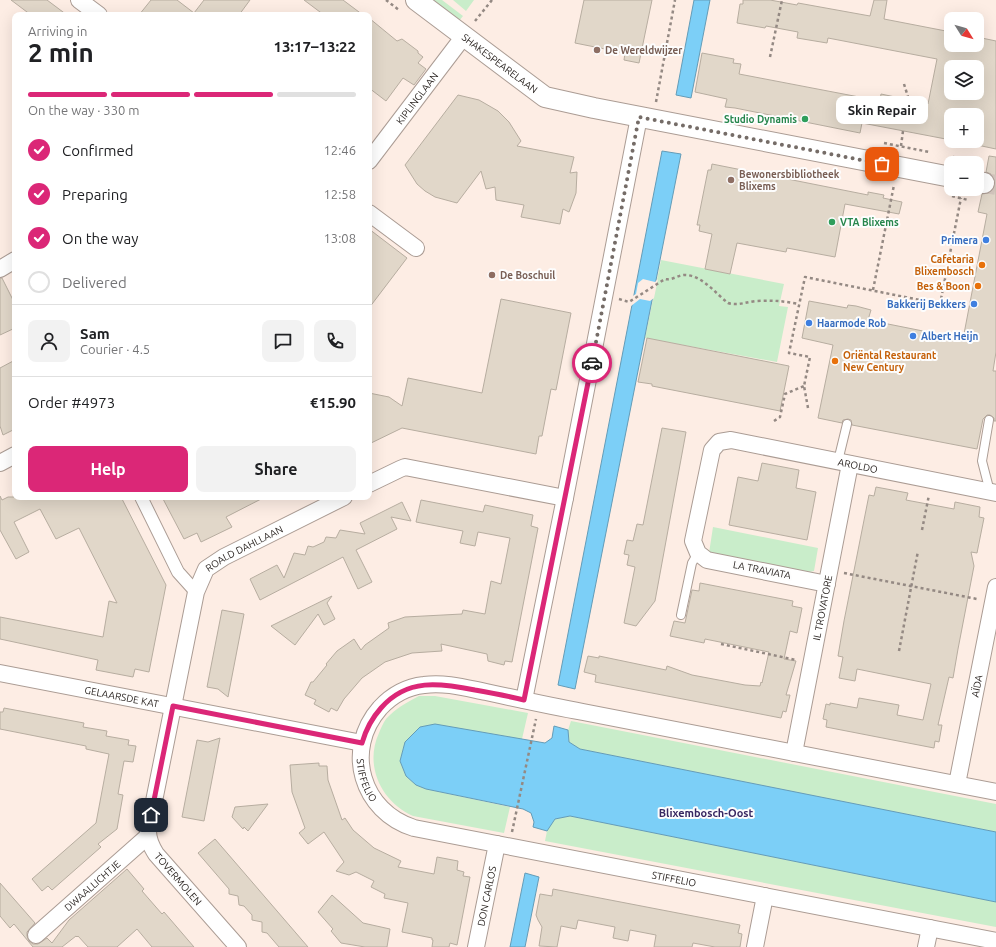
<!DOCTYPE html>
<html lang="en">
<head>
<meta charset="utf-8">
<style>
  :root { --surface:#fff; --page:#f2f2f2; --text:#202124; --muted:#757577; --line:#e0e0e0; --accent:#db2777 }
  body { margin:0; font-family:Ubuntu,sans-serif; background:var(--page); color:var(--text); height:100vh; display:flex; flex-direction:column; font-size:15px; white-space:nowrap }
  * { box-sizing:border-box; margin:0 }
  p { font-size:13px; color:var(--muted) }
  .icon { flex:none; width:22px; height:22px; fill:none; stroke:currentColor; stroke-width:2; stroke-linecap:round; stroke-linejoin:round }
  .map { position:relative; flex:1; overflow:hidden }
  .sheet { position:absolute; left:12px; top:12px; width:360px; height:488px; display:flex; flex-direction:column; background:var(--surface); border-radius:8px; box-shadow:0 4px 16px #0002 }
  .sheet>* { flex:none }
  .needle { width:26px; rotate:127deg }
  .buttons { position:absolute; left:944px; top:12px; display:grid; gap:8px }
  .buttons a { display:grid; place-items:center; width:40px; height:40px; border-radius:8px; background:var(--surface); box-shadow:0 4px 16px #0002; font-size:20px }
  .pin { position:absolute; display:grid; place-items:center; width:34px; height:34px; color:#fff; margin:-17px; border-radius:8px; box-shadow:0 2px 6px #0006 }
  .courier { position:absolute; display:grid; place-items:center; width:40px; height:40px; margin:-20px; border:3px solid #db2777; border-radius:50%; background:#fff; color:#222; box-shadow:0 1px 5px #0007 }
  .bubble { position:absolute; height:28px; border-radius:8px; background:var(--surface); box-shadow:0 4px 16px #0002; font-size:13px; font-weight:700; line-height:28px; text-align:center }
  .head em { font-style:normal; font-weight:700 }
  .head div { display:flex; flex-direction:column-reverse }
  .head { display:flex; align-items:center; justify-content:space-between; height:68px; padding:0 16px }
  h1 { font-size:26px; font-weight:700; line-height:30px }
  .bar { display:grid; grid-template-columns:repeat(4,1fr); gap:6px 4px; align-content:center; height:48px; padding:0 16px }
  .bar i { height:5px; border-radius:3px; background:var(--line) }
  .bar .current { background:var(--accent) }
  .bar p { grid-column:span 4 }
  .line { display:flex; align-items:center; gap:10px; padding:0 16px; border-top:1px solid var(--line) }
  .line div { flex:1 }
  .round { display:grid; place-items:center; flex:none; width:42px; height:42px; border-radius:8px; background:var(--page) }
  ol { padding:0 16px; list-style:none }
  li { display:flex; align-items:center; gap:12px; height:44px }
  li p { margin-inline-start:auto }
  li .icon { padding:4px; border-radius:50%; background:var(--accent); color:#fff; stroke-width:4 }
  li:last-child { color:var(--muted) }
  li i { width:22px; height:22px; border:2px solid var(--line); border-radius:50% }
  .action { display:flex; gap:8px; margin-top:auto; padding:8px 16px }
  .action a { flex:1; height:46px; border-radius:8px; background:var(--accent); color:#fff; font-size:16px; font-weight:700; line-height:46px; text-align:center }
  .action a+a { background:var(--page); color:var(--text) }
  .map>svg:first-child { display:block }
</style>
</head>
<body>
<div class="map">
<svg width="996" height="947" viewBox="0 0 996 947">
  <rect width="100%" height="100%" fill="#fdede4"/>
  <path fill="#c9edca" d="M432,0H442L463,16L459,21Z
    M453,0H474L466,11Z
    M661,260L784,284L779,306L788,307L777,362L645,338Z
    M713,527L818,548L814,571L809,572L709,553Z
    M419,696H435L528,713L522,739L435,725L420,727L405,742L400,761L406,776L416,785L426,789L510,807L504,833L413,816C381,802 364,765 379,733C381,728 383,723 386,719C396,708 406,703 419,696Z
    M571,721L996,804V832L580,749L569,742L568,730Z
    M570,816L996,902V927L545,841L547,831L555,819Z"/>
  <path fill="#7ccff7" stroke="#649cb7" d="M694,0H710L691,98L676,95Z
    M662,151L681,154L575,689L558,685Z
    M435,724L545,743L552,738L554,726L568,730L569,742L580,749L996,832V902L570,816L555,819L547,831L533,827L534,822L531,813L523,809L426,789L416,785L406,776L400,761L405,742L420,727Z
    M525,873L539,877L525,947H510Z"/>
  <path fill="#fdede4" d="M643,279L655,282L658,279L654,298L650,301L640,299L631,306L630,305L631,297L636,294L638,283Z"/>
  <path fill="#e1d7c9" stroke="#b7ada0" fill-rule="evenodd" d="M11,0H47L67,15H31Z
    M151,0H177L194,13L204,0H250L239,15H139Z
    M304,0H343L363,15H324Z
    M584,0H652L639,63L624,60L625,53L575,43Z
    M743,0H770L797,5L798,3L870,16L874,0H887L884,19L951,32V45H977V37L996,41V149L977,145V115H951V140L862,123L860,133L735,108L725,107L727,99L695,92L702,53L734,59L733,63L741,64L739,74L880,101L881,94L928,104L937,59L828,38L827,43L797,38L798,32L766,26L765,28L737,23L740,4H743ZM951,67H977V93H951Z
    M369,18L397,41L402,39L418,51V53L423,57L418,63L426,69L414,85L403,78L386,101L369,88Z
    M458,95L479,100L498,111L509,122L521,141L517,146L574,157L570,173L577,172L576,193L569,212L563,209L560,224L521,217L524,205L496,200L495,187L486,189L481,171L457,203L435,197L425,191L417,184L405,165Z
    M989,156L996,157V352L993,371H996V421H994V418L990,415H987L983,419L977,449L852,425L851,420L848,419L843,420L842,423L818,418L833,345L802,338L809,301L847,308L848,305L856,306L871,310L868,320L963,339L987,214L978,212L982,194L989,193L993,190L995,185L994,178L991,174L986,172Z
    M712,164L868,195V192L884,195L883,198L902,202L899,214L845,204L835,257L787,248L786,252L737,243L730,274L705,269L712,234L699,231L700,225H697L708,170H711Z
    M369,229L407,258L369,308Z
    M0,278H2L15,304V328L0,335Z
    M501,299L571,313L556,390L551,389L542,436H539L536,454L402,428L369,444V393L389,397L402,406L408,378L482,393Z
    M647,338L789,366L780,411L652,386V384L638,382Z
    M15,360V429L3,435L0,426V368Z
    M662,428L686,432L655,601L636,626L624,623L635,567L627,565L629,555L624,554L627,540L633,541L637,524L643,525Z
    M762,463L799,470L796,488L816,492L807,540L729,525L738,477L758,481Z
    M876,487L908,493L906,500L954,509L955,502L980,507L979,517L984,518L977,553L971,552L974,566L958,649L953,678L949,677L938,725H942L939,742L935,741L934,748L826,727L827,720L823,719L826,704L830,705V703L857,708L859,698L899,705L897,715L923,720L931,684L857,669L855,681L839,678L843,657L838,656L844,621L869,495L874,496Z
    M0,496L2,500L8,497H121L166,585L149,672L135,669L133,677L96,670L98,660L0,639V617L103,637L109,601L117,603L79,528L56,539L40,509L14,522L29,552L16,559L0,530Z
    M162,497H265L226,517L232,527L201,542L197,533L184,539Z
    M421,500L483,512L485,505L533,515L531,526L538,528L512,662L505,661L504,665L488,661L487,654L441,644L442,651L412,653L385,662L362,678L344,699L337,711L331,708L329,712L314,704L316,700L305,695L311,682H313L327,665L326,664L337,651L354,639L361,650L365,645L389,628L388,623L405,617L462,614L463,610L485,614L491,581L501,584L510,538L478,532L475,546L460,543L463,531L416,522Z
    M402,502L411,521L391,517L397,529L356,550L372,582L358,589L343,557L260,600L250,579L277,565L284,578L294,553L305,555L308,546L313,547L324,542L326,537L336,538L340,530L365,534L360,523Z
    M700,583L793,601L792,606L802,608L797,633L790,631L784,659L796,661L786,695H790L786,712L783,711L781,718L595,682L596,675L584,672L588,656L599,658V656L666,670L667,666L692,675L745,685L760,686L761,682L762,683L769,652L705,639L704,643L670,636L674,621L685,623L692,590L699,591Z
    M332,596L327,603L335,619L324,625L318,614L295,645L271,626Z
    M222,610L244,614L228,697L218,689L207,687Z
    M4,708L84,723L83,727L107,731L106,736L129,740L128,745L136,746L133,762L124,761L118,794L123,795L117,829L98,844L101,847L52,890L48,886L42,891L32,879L96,823L109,754L86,749V746L0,729V712H3Z
    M220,738L204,821L182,817L197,740L208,742Z
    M319,763V766H327L328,780L342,820L345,818L353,830L374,848L401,861L398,867L434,874L437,857L458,861L457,870L464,872L463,876L470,877L457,945L450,943L449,947H432L433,940H432V938L402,932L408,903L384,898L385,894L371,887L374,881L356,872L349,875L336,871L344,862L324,832L308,844L299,833L305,828L292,792L290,765Z
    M268,804L248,831L244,827L243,829L232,817L235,807Z
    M215,839L234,861L308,947H279L267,933L262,932V922L252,920V915L244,906L239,905L238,896L229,894V889L198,853Z
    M127,869L144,889L142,891L162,914L164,912L194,947H152L137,929L117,947H88L78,936L77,937L76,936L62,947H33L14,924L10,928L0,916V883L35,923L27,932V936L29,941L33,944H38L47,938L52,943L69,920Z
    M553,889L740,925L738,933L742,934L740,947H715L693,943L692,947H654L656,935L630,930L628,941L613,938L615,927L578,920L576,929L561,926L557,947L539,946L542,927L538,920L536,915L540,894L552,896Z
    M332,895L363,923L390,929L387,947H365L341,943L331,931L333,929L318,912Z"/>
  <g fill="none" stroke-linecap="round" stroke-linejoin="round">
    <path stroke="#d3c5bd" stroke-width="20" stroke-dasharray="20 10" stroke-linecap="butt" d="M984,183L996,185"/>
    <defs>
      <path id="service" d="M989,420L982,461L990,492
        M838,461L847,424
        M681,615L692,563L698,553"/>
      <path id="pedestrian" d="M141,497L178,572L196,592"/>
      <g id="minor">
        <path d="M79,0L99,15"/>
        <path id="s1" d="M369,161L464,36"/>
        <path d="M369,213L416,248"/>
        <path d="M0,269L15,260"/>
        <path d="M0,463L15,455"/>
        <path d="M369,484L400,469L405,467L410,468L565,498"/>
        <path id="s2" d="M827,584L707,560L698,553L693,541L712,450L719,442L731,440L996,493"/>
        <path id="s3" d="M0,673L362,743"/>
        <path d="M524,700L565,498L639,117"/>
        <path id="s4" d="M794,753L850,464"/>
        <path id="s5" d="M957,784L996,587"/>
        <path id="s6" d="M996,792C858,764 720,738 583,712C550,706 518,699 486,692C466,688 445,682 424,685C406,687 392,695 380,708C343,750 362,812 414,828L996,941"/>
        <path id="s7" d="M36,935L148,836"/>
        <path id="s8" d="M238,947L156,854C151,846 148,840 148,831L196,592L206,569L224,557L344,497"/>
        <path id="s9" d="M476,947L497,844"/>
        <path d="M755,947L765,896"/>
        <path d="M926,947L930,928"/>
      </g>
      <g id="tertiary">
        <path id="s10" d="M416,0L545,97L594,108L951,177"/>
        <path d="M977,182L984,183"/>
      </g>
    </defs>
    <use href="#service" stroke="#ab9c94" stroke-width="10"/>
    <use href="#pedestrian" stroke="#ab9c94" stroke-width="14"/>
    <use href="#minor" stroke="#ab9c94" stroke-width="18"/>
    <use href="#tertiary" stroke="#ab9c94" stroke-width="22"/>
    <path stroke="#948983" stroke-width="2.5" stroke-dasharray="3 3" stroke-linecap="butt" d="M386,0L399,10
      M475,21L492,0
      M770,57L782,0
      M904,84L909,100
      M656,102L675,0
      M884,143L929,152
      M901,146L903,131
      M953,157L982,162
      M952,196L968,200
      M873,290L894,185
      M619,299L629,302L665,279C672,281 679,274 686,275C703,276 716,294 728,303C738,306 746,302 756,301C771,300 784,301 799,304
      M808,408L804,386L810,357L789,353L805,277L940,304L961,198
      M774,421L780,417L785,394L804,386
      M922,530L929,495
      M844,573L977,599
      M721,644L796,660
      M899,651L918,551
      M512,832L536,719"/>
    <use href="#service" stroke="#fff" stroke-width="8"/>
    <use href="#pedestrian" stroke="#fff" stroke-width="12"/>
    <use href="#minor" stroke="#fff" stroke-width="16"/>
    <use href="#tertiary" stroke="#fff" stroke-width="20"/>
  </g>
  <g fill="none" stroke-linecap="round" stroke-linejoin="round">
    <path stroke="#756c67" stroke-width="4" stroke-dasharray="0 7.2" d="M592,363L639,117L882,164"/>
    <path stroke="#db2777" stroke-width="5" d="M151,815L173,706L362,743C366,729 372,718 381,708C407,678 440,683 475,690C492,693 508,696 524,700L592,363"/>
  </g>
  <g fill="#8d6e63" stroke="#fdfdfd" stroke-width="1.5">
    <circle cx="597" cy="50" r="4"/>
    <circle cx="731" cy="180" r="4"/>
    <circle cx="492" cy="275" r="4"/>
  </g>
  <g fill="#2e9e5b" stroke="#fdfdfd" stroke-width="1.5">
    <circle cx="805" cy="119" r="4"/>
    <circle cx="832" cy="222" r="4"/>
  </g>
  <g fill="#3f7fe0" stroke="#fdfdfd" stroke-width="1.5">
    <circle cx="986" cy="240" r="4"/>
    <circle cx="974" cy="304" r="4"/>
    <circle cx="809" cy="323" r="4"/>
    <circle cx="913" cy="336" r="4"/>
  </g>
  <g fill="#e8710a" stroke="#fdfdfd" stroke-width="1.5">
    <circle cx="982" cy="265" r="4"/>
    <circle cx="978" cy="286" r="4"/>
    <circle cx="835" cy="361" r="4"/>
  </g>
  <g text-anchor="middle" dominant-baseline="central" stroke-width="4" stroke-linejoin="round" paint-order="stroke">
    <g font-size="10" font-weight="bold" fill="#785e54" stroke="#fdfdfd" text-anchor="start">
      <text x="605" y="50">De Wereldwijzer</text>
      <text x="739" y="174">Bewonersbibliotheek<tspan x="739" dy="12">Blixems</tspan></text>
      <text x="500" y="275">De Boschuil</text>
    </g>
    <g font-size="10" fill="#2c2623" stroke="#fdfdfd">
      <text stroke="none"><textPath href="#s10" startOffset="105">SHAKESPEARELAAN</textPath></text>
      <text stroke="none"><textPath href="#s1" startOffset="79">KIPLINGLAAN</textPath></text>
      <text stroke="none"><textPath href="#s2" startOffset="392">AROLDO</textPath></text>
      <text stroke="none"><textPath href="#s8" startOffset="461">ROALD DAHLLAAN</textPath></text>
      <text transform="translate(762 570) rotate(11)">LA TRAVIATA</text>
      <text stroke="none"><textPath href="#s4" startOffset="148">IL TROVATORE</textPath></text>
      <text stroke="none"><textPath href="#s5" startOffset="100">AÏDA</textPath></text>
      <text stroke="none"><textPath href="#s3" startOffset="124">GELAARSDE KAT</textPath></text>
      <text stroke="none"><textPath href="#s6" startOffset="711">STIFFELIO</textPath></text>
      <text stroke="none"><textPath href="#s6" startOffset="1047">STIFFELIO</textPath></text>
      <text transform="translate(178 879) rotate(49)">TOVERMOLEN</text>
      <text stroke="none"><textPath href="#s7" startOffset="75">DWAALLICHTJE</textPath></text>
      <text stroke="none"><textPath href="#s9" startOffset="52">DON CARLOS</textPath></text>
    </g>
    <g font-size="10" font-weight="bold" fill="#27864d" stroke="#fdfdfd" text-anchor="end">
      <text x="797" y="119">Studio Dynamis</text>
      <text x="840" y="222" text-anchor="start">VTA Blixems</text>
    </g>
    <g font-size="10" font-weight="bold" fill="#366cbe" stroke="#fdfdfd" text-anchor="end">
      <text x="978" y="240">Primera</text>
      <text x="966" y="304">Bakkerij Bekkers</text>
      <text x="817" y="323" text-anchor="start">Haarmode Rob</text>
      <text x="921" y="336" text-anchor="start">Albert Heijn</text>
    </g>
    <g font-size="10" font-weight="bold" fill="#c56008" stroke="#fdfdfd" text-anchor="end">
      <text x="974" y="259">Cafetaria<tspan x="974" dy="12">Blixembosch</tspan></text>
      <text x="970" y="286">Bes &amp; Boon</text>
      <text x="843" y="355" text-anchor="start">Oriëntal Restaurant<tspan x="843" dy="12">New Century</tspan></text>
    </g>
    <g font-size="11" font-weight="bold" fill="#382762" stroke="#fdfdfd">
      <text x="706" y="813">Blixembosch-Oost</text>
    </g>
  </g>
</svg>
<div class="buttons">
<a><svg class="needle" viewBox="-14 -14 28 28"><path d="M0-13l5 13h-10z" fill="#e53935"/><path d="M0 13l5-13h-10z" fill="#757577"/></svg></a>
<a><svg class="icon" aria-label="layers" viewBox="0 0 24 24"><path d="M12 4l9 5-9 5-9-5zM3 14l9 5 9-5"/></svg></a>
<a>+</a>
<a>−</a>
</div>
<div class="pin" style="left:882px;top:164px;background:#ea580c"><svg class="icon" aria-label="bag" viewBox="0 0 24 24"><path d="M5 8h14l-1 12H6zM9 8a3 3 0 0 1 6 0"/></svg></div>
<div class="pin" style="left:151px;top:815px;background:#1f2937"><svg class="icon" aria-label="home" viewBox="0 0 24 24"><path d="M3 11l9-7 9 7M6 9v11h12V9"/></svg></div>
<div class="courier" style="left:592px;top:363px"><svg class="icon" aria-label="car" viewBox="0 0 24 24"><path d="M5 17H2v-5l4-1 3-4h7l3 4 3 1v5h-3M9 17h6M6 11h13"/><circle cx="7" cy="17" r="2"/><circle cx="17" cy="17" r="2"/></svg></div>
<div class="bubble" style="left:836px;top:96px;width:92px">Skin Repair</div>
<section class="sheet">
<div class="head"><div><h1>2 min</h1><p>Arriving in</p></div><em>13:17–13:22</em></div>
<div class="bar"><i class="current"></i><i class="current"></i><i class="current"></i><i></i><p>On the way · 330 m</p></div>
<ol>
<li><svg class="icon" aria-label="check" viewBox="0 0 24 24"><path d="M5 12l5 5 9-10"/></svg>Confirmed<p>12:46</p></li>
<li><svg class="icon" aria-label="check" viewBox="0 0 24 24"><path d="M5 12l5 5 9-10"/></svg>Preparing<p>12:58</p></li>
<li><svg class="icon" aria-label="check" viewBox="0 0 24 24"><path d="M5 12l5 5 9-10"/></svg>On the way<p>13:08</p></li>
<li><i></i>Delivered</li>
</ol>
<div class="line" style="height:72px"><a class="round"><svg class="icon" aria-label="person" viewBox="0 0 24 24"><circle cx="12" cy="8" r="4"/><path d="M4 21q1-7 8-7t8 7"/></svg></a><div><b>Sam</b><p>Courier · 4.5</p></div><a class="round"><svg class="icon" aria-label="chat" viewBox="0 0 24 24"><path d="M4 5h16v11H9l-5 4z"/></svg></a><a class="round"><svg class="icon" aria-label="phone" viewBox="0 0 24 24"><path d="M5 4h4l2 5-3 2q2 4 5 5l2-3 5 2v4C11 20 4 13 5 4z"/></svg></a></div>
<div class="line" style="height:52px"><div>Order #4973</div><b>€15.90</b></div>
<div class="action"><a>Help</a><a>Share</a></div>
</section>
</div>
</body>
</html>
